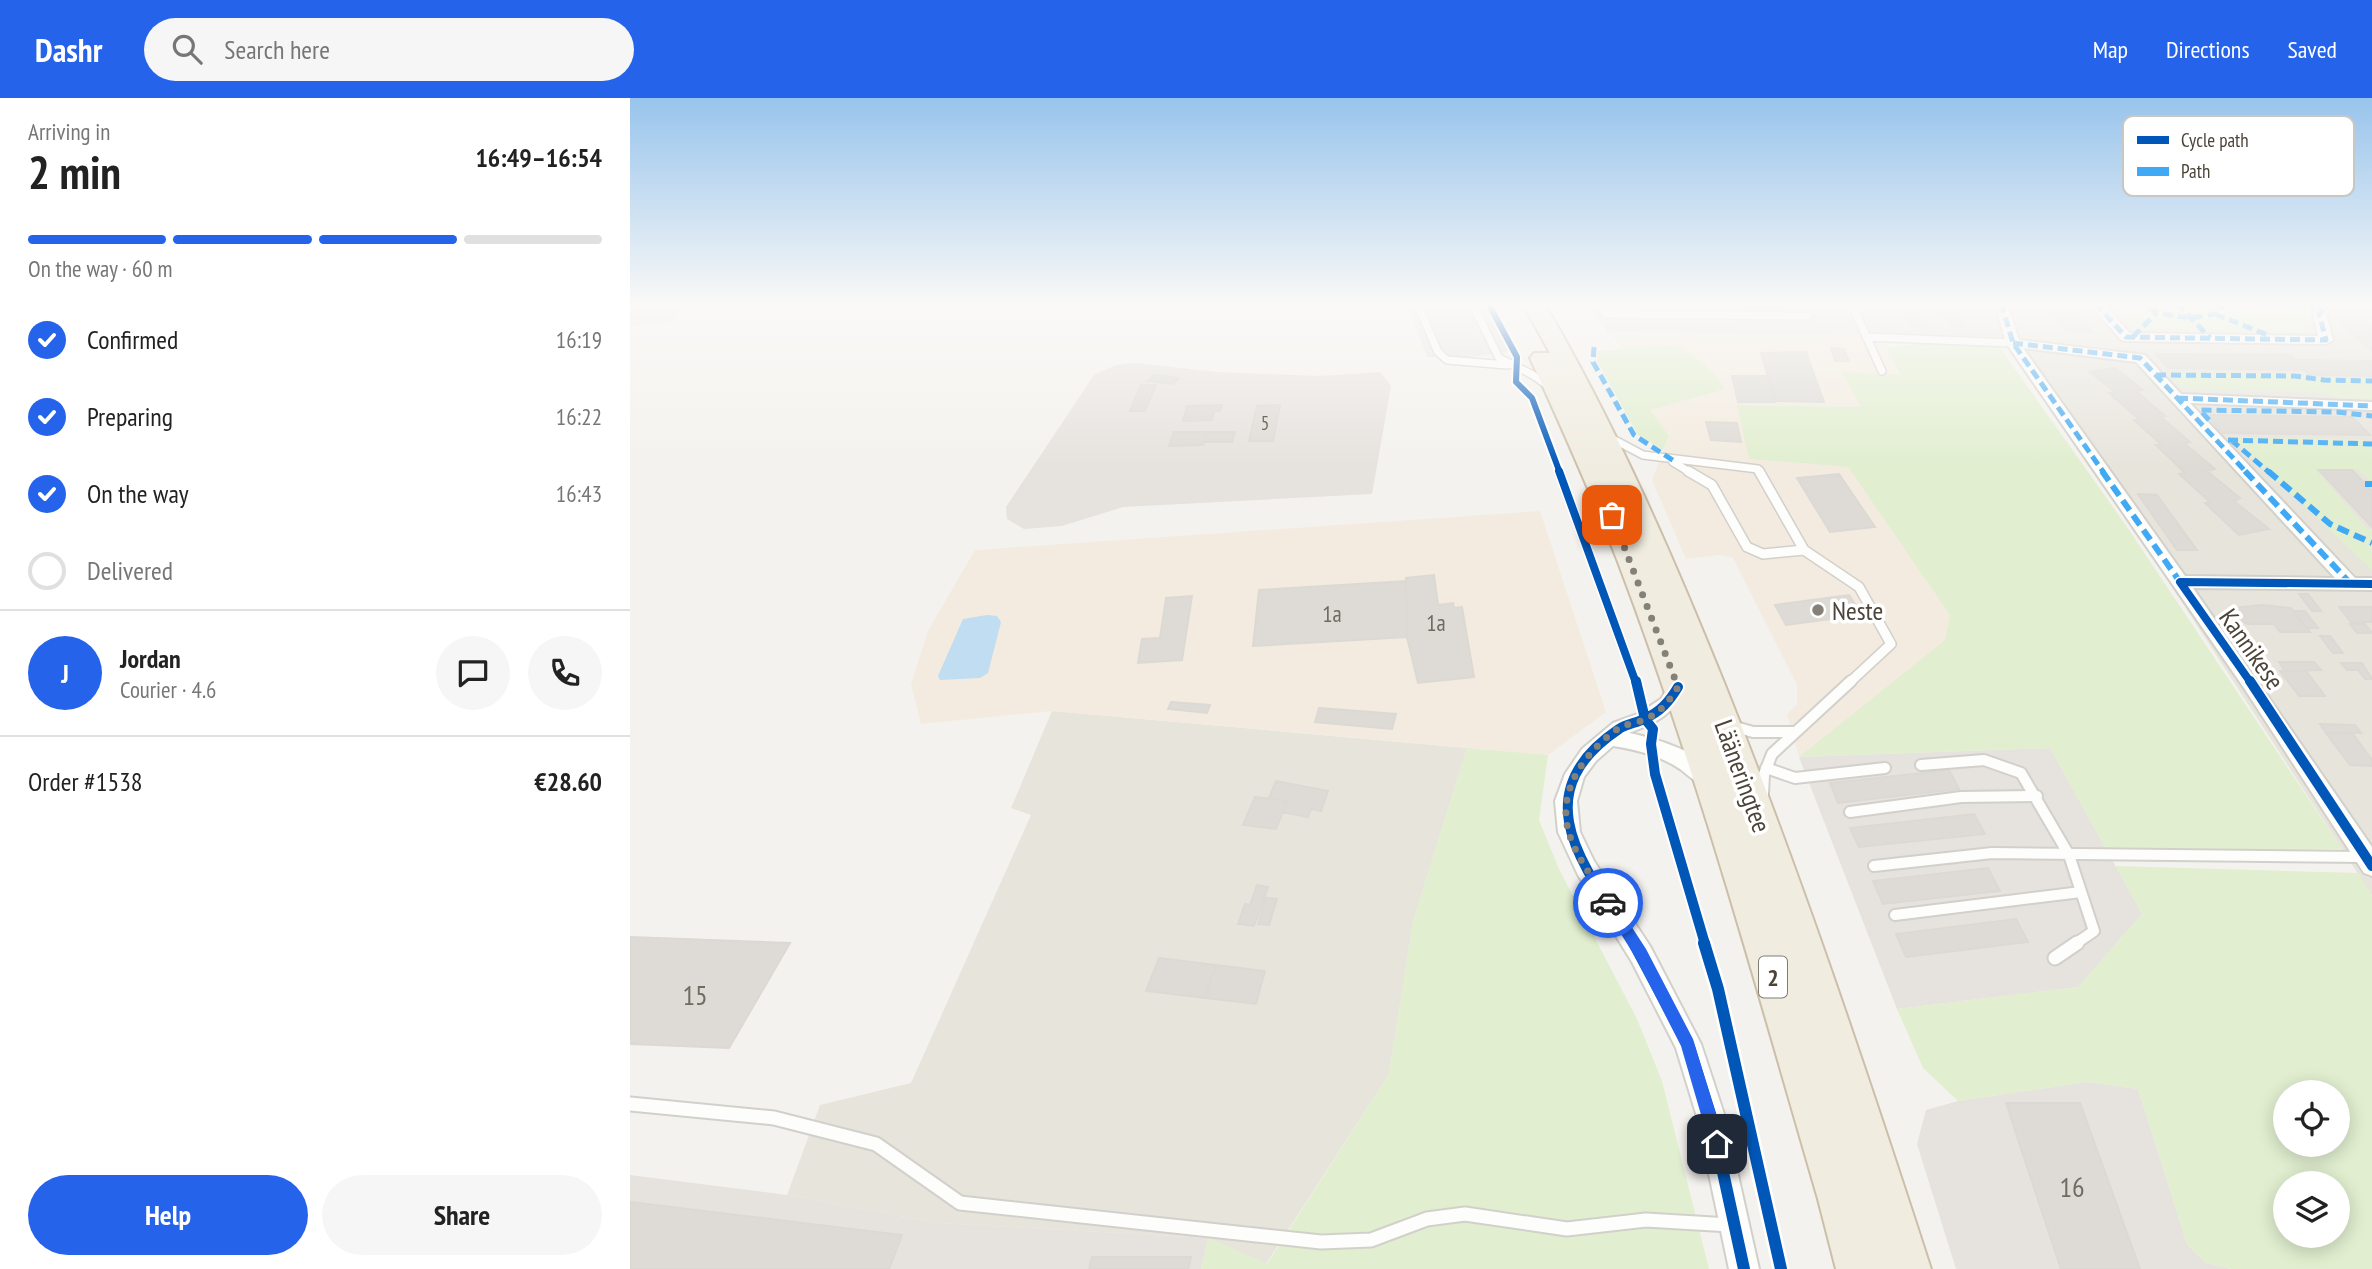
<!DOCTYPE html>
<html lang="en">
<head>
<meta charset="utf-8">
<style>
  :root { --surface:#fff; --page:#f6f6f6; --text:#222; --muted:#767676; --line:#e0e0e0; --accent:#2563eb }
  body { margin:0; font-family:"PT Sans Narrow",sans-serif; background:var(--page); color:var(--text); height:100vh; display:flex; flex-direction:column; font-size:26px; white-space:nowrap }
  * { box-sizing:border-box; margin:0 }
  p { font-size:23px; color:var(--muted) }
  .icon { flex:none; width:38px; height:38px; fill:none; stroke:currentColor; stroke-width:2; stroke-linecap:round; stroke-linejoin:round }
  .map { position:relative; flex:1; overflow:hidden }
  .side { display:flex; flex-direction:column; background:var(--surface); width:630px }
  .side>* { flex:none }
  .tools { position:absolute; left:1643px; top:982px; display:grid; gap:14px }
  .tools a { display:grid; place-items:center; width:77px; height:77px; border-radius:50%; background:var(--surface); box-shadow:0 4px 18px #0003; font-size:35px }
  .pin { position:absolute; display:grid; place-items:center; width:60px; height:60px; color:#fff; margin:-30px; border-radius:14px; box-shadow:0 4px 10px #0006 }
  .courier { position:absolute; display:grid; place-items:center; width:70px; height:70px; margin:-35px; border:5px solid #2563eb; border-radius:50%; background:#fff; color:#222; box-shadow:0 2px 9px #0007 }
  .head em { font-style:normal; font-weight:800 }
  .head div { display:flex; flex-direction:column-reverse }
  .head { display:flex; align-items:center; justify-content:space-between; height:119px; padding:0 28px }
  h1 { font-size:46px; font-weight:800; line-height:52px }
  .bar { display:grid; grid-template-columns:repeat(4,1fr); gap:10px 7px; align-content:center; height:84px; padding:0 28px }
  .bar i { height:9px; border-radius:5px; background:var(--line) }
  .bar .on { background:var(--accent) }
  .bar p { grid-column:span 4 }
  .line { display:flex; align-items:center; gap:18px; padding:0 28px; border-top:2px solid var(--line) }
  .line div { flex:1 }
  .round { display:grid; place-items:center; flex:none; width:74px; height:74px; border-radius:37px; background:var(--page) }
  ol { padding:0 28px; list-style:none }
  li { display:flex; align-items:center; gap:21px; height:77px }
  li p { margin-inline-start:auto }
  li .icon { padding:7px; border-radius:50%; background:var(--accent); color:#fff; stroke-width:4 }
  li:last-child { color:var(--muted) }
  li i { width:38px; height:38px; border:4px solid var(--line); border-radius:50% }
  .primary-button { display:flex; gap:14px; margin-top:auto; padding:14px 28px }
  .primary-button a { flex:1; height:80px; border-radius:42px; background:var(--accent); color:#fff; font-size:28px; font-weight:800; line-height:80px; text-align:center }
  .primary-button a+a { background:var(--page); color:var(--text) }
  header { display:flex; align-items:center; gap:42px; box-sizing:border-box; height:98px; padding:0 35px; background:var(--accent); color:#fff }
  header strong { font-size:33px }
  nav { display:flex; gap:38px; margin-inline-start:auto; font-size:24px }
  .search { width:490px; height:63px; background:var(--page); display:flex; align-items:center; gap:18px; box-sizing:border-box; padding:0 24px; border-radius:38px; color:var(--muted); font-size:26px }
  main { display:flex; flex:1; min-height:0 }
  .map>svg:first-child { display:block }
</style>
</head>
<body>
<header>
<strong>Dashr</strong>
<div class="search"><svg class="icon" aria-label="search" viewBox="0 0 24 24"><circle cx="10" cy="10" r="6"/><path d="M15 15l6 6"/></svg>Search here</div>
<nav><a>Map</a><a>Directions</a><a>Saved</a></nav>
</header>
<main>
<section class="side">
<div class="head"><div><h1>2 min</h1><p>Arriving in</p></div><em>16:49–16:54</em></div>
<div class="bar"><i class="on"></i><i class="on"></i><i class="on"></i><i></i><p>On the way · 60 m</p></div>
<ol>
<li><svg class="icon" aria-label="check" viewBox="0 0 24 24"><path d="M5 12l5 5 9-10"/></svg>Confirmed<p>16:19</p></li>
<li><svg class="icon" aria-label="check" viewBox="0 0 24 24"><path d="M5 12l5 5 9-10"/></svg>Preparing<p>16:22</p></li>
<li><svg class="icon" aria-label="check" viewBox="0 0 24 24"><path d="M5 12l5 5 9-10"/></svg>On the way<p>16:43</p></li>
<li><i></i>Delivered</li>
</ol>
<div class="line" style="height:126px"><b class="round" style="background:var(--accent);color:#fff">J</b><div><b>Jordan</b><p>Courier · 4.6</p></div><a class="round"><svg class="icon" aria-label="chat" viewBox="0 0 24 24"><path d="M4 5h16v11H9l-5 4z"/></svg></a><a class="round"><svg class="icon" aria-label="phone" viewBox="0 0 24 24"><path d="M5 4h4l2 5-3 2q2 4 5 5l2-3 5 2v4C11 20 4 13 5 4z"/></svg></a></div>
<div class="line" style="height:91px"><div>Order #1538</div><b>€28.60</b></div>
<div class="primary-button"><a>Help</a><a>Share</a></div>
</section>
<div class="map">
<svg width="1742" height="1171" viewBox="0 0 1742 1171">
  <rect width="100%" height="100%" fill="#f4f2ee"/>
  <path fill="#e7e4dc" d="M0,205H58L42,224L0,228Z
    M1358,205H1742V798L1712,751Z
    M422,613L837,650L783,824L759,976L636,1166L578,1140L307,1125L157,1097L190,1007L281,985L401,717L381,710Z"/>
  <path fill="#f3ebdf" d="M978,234L1259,236L1257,250L1271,277L1213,274L1232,309L1108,307L1119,361L1218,369L1320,517L1315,542L1169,659L1157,616L1167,606V587L1103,460L1090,457L1056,461L1022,382L1039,338L1020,312L1094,291L1049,247L994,251Z
    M910,413L976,614L918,657L422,613L291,626L281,586L298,533L345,452Z"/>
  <path fill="#e6e2de" d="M957,205H1358L1380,239L978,234Z
    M505,265L588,274L689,278L750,274L761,288L742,396L493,409L432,428L394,431L377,421L376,409L464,277L486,267Z
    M1420,650L1512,816L1448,889L1267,911L1169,659Z
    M1457,984L1508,991L1557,1146L1576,1165L1601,1171H1326L1287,1046L1296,1012L1328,1003Z
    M0,1077L157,1097L307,1125L578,1140L571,1171H0Z"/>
  <path fill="#e1eecf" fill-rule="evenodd" d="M1482,205L1680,208V234L1504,230Z
    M1298,244L1368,247L1495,426L1712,751L1477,753L1420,650L1169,659L1315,542L1320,517L1218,369L1119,361L1107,307L1231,309L1212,274L1271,277L1257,250Z
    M1049,247L1081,272L1095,291L1020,312L1039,338L1033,352L1008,337L967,263L968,253Z
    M1539,274L1664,275L1691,279L1742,280V301L1708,300L1686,293L1553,290Z
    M1600,339L1728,341L1742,344V384L1727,371H1685L1738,431H1742V472Z
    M837,650L918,657L909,722L929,771L1007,921L1032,983L1079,1171H571L578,1140L637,1166L759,976L783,824Z
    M1485,768L1728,775L1742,798V1171H1601L1576,1165L1557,1146L1508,991L1457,984L1328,1003L1293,970L1267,911L1448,889L1512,816ZM1656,994H1708V1046H1656ZM1656,1085H1708V1138H1656Z"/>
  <path fill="#e6e3df" d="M777,205H854L879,254L842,259H797Z"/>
  <path fill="#c0ddf1" d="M357,517L367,518L371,524L358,575L350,580L310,582L308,578L333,521Z"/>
  <path fill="#dedbd6" stroke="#dcd9d4" stroke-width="2" d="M984,205H1170L1172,209L984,208Z
    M1270,205H1285L1297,228H1282Z
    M1307,205H1322L1336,228H1320Z
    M1415,205H1441L1462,234L1436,233Z
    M1706,221H1733L1742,229V253Z
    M1201,250L1214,251L1219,263H1205Z
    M1176,254L1194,304L1145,303L1131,255Z
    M1526,256L1660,257L1675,272L1538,270Z
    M1665,262L1742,263V278L1680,277Z
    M1485,270L1513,292L1506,293L1535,318L1531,319L1560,344L1554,345L1585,371L1577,373L1610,400L1604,403L1639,431L1609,437L1575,405L1580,404L1549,376L1555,375L1526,347H1532L1504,322L1509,321L1479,295L1485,294L1460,274Z
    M524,277L549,280L544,286L518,283Z
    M1102,278H1137L1145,304H1108Z
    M511,287H526L515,313H500Z
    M592,307L590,313H584L582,322L553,323L557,308Z
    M650,307L643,343H619L627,308Z
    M1577,317L1722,319L1740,337L1592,335Z
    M1076,324L1107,325L1111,344L1081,342Z
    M544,334H578L573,347L539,348Z
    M578,334H605L602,344H574Z
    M1689,372H1722L1742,393V429Z
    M1209,376L1245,429L1200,434L1167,380Z
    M1508,396L1527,397L1567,452H1547Z
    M804,477L808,507L823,505L824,510L832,509L844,579L788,585L777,539L776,483V480Z
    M776,483L777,539L623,548L629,492Z
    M1669,496H1678L1691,513H1682Z
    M1219,497L1232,517L1156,527L1145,507Z
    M562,498L552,562L508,565L512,541L530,540L536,500Z
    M1632,507L1661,510L1680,534H1650L1644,526H1618L1611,523L1602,510Z
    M1709,509H1742V524H1721Z
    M1663,513H1675L1688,530H1676Z
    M1720,526H1735L1742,535H1727Z
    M1690,538H1700L1713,555H1703Z
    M1649,564H1684L1691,572L1655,573Z
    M1711,565H1732L1742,581H1735L1728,572H1717Z
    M1650,573H1676L1695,598H1669Z
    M541,604L580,607L577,615L538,611Z
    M689,610L766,616L762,631L685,624Z
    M1690,626L1725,627L1731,635H1696Z
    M1696,635L1723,636L1742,662V668L1720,667Z
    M1319,672L1329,691L1208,705L1200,685Z
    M646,683L698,693L691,713L681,711L678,719L652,714L657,703L639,700Z
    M625,699L657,703L646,731L613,727Z
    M1344,716L1355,736L1229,749L1220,730Z
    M1358,770L1370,793L1253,806L1243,783Z
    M627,787L638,789L624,828L608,826L615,806L620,807Z
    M636,800L647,801L639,827L628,826Z
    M1386,821L1398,844L1276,859L1266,836Z
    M0,839L160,845L99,950L0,946Z
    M529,860L586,867L575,900L516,893Z
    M586,867L635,873L626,906L575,900Z
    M1376,1005H1450L1510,1171H1431Z
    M0,1104L272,1137L259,1171H0Z
    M462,1159H561L558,1171H459Z"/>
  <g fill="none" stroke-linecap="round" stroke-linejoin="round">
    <defs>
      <path id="service-far3" d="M787,205L808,254L817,262L877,267
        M842,205L869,260L903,277L918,288
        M969,205L976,216L1178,218
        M1221,205L1252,273
        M1236,239L1383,245
        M979,339L1013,357L1128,371L1130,375
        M1043,364L1061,375"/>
      <path id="service-far2" d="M1058,373L1082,387L1117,449L1133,456L1174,452
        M1129,373L1174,452L1229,489L1261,546L1219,585"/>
      <path id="service-far1" d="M1102,628L1123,634H1165
        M1291,667L1354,662L1391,675L1439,757L1464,833L1445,846
        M1136,670L1165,680L1255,670
        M1133,696L1134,676L1142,656L1221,583
        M1220,714L1331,699L1407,698
        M1244,768L1362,755L1735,759
        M1265,817L1451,794"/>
      <path id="service" d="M1425,860L1447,845
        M0,1006L144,1020L246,1046L330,1105L691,1144L741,1142L797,1121L835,1116L937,1131L1016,1122L1100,1127"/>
      <path id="minor" d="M1365,205H1377L1389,242L1515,257L1551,296L1742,304V312L1560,305L1725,480H1742V492L1563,490L1742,749V778L1734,775L1614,590L1376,245ZM1393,250L1506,264L1705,480L1555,478Z
        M1459,205H1472L1500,235L1688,238L1683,215C1691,206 1699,205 1711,205L1696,216L1703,242L1696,246L1496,243L1491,242Z
        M1048,582L1055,584L1058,589C1042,617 1028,624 999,635C1024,640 1074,654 1086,679L1083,685C1069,690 1061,679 1050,671C1029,657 1007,652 983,648L966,663L954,679L947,703L950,734L964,763L1020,848L1071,946L1095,1019L1129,1171H1099L1067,1019L1046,950L1002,864L948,777L928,734L925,703L935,676L952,651L983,625L1008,616L1031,601L1041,584Z"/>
      <path id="trunk" d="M892,205H914C986,327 1042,456 1095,587C1172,779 1237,974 1301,1171H1206L1188,1101C1126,888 1067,672 988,464C961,395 931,328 900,260L904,255H920Z"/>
    </defs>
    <use href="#service-far3" stroke="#d2d0cb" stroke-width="10"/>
    <use href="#service-far2" stroke="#d2d0cb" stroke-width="12"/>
    <use href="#service-far1" stroke="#d2d0cb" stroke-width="14"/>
    <use href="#service" stroke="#d2d0cb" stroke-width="17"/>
    <use href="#minor" stroke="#d2d0cb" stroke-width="4"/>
    <use href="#trunk" stroke="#ccbfa9" stroke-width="4"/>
    <use href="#service-far3" stroke="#fdfdfc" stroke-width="7"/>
    <use href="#service-far2" stroke="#fdfdfc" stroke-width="9"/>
    <use href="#service-far1" stroke="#fdfdfc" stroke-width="10"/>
    <use href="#service" stroke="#fdfdfc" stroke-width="13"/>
    <use href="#minor" fill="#fdfdfc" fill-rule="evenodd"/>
    <use href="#trunk" fill="#f0ece0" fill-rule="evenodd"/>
    <path stroke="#3fa9f5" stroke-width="5" stroke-dasharray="10 5" stroke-linecap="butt" d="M1371,205L1383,245L1474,375
      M1465,205L1496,239L1696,242L1689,215L1705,205
      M1505,205C1532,217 1559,224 1588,215L1593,205
      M1547,205L1580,240
      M1606,205L1698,209
      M1585,216L1640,238
      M1503,239L1527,214
      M1383,245L1510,260L1617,375
      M964,249L963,264L1004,337L1044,363
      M1526,277L1665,278L1694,282L1742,283
      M1548,300L1742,308
      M1579,322L1570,312L1707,314L1742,318
      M1598,342L1742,346
      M1601,342L1640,375"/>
    <path stroke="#3fa9f5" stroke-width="6" stroke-dasharray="12 6" stroke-linecap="butt" d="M1472,373L1550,484
      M1615,373L1720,485
      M1638,373L1700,426L1742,445
      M1735,386H1742"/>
    <defs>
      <path id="cycleway-far3" d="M858,205L887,259L886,284L902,300L930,375"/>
      <path id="cycleway-far2" d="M929,373L1006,585
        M1621,585L1550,484L1742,486"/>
      <path id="cycleway-far1" d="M1006,583L1015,621L1023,631L1021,646L1025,676L1075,846
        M1620,583L1742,768
        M1005,846C958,773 889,698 989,631C996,626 1006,625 1014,621C1030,614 1039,604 1048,589"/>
      <path id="cycleway" d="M1004,845L1058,946L1081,1019L1114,1171
        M1074,845L1088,891L1151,1171"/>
    </defs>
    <use href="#cycleway-far3" stroke="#fff" stroke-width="10"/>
    <use href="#cycleway-far2" stroke="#fff" stroke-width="11"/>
    <use href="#cycleway-far1" stroke="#fff" stroke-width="14"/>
    <use href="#cycleway" stroke="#fff" stroke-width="17"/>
    <use href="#cycleway-far3" stroke="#0057b8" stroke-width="6"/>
    <use href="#cycleway-far2" stroke="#0057b8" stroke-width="8"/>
    <use href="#cycleway-far1" stroke="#0057b8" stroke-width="10"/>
    <use href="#cycleway" stroke="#0057b8" stroke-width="12"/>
  </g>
  <linearGradient id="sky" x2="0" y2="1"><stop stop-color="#98c4ec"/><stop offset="0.56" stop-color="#faf9f7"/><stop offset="1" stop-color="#faf9f7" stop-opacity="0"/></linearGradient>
  <rect width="1742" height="369" fill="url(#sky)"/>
  <path fill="#2563eb" d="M978,799L983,800L1016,851L1063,941L1095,1046L1092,1051L1087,1054L1081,1051L1051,948L1006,860L974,809L972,805Z"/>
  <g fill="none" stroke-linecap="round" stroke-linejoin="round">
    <path stroke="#868178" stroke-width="7" stroke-dasharray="0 12.6" d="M978,805C965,783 946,759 939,735C926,692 956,653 989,630C996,626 1006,625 1014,622C1030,615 1039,603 1048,589L982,417"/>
  </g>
  <circle fill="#868178" stroke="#fff" stroke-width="2.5" cx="1188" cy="512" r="7"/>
  <g text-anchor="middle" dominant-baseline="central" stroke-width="7" stroke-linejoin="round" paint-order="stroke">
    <g font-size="19" fill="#706a61">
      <text x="635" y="325">5</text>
    </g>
    <g font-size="23" fill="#706a61">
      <text x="702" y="515">1a</text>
      <text x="806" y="524">1a</text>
    </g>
    <rect fill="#fff" stroke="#817c74" stroke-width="2" x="1129" y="858.5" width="28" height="41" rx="5"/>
    <g font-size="24" font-weight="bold" fill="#4b4439">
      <text x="1143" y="879">2</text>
    </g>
    <g font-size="26" fill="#4b4439" stroke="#fff" text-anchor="start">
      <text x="1202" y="512">Neste</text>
    </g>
    <g font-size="26" fill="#4b4439" stroke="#fff">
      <text transform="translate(1622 551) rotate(55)">Kannikese</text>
      <text transform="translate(1113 678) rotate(70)">Lääneringtee</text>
    </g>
    <g font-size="28" fill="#706a61">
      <text x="65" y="896">15</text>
      <text x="1442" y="1088">16</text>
    </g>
  </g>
  <rect x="1493" y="18" width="231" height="80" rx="10" fill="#fff" stroke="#c9c7c4" stroke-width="2"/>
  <rect x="1507" y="38" width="32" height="8" fill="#0057b8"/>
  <rect x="1507" y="69" width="32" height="9" fill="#3fa9f5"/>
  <g font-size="19" fill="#4b4439">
    <text x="1551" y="49">Cycle path</text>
    <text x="1551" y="80">Path</text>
  </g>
</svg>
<div class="tools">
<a><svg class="icon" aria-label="locate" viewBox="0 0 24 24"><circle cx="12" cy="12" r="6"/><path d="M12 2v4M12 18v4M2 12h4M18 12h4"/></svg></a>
<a><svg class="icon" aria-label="layers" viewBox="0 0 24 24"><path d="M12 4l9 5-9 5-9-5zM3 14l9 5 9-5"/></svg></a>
</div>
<div class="pin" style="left:982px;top:417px;background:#ea580c"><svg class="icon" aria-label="bag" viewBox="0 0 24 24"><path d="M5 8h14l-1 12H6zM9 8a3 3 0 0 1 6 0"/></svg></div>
<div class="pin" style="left:1087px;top:1046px;background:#1f2937"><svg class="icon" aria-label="home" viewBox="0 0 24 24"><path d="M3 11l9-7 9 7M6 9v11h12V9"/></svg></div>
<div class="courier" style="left:978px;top:805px"><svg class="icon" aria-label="car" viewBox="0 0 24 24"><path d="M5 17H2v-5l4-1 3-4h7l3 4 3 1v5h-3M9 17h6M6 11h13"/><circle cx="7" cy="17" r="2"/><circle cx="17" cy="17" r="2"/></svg></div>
</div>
</main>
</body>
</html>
